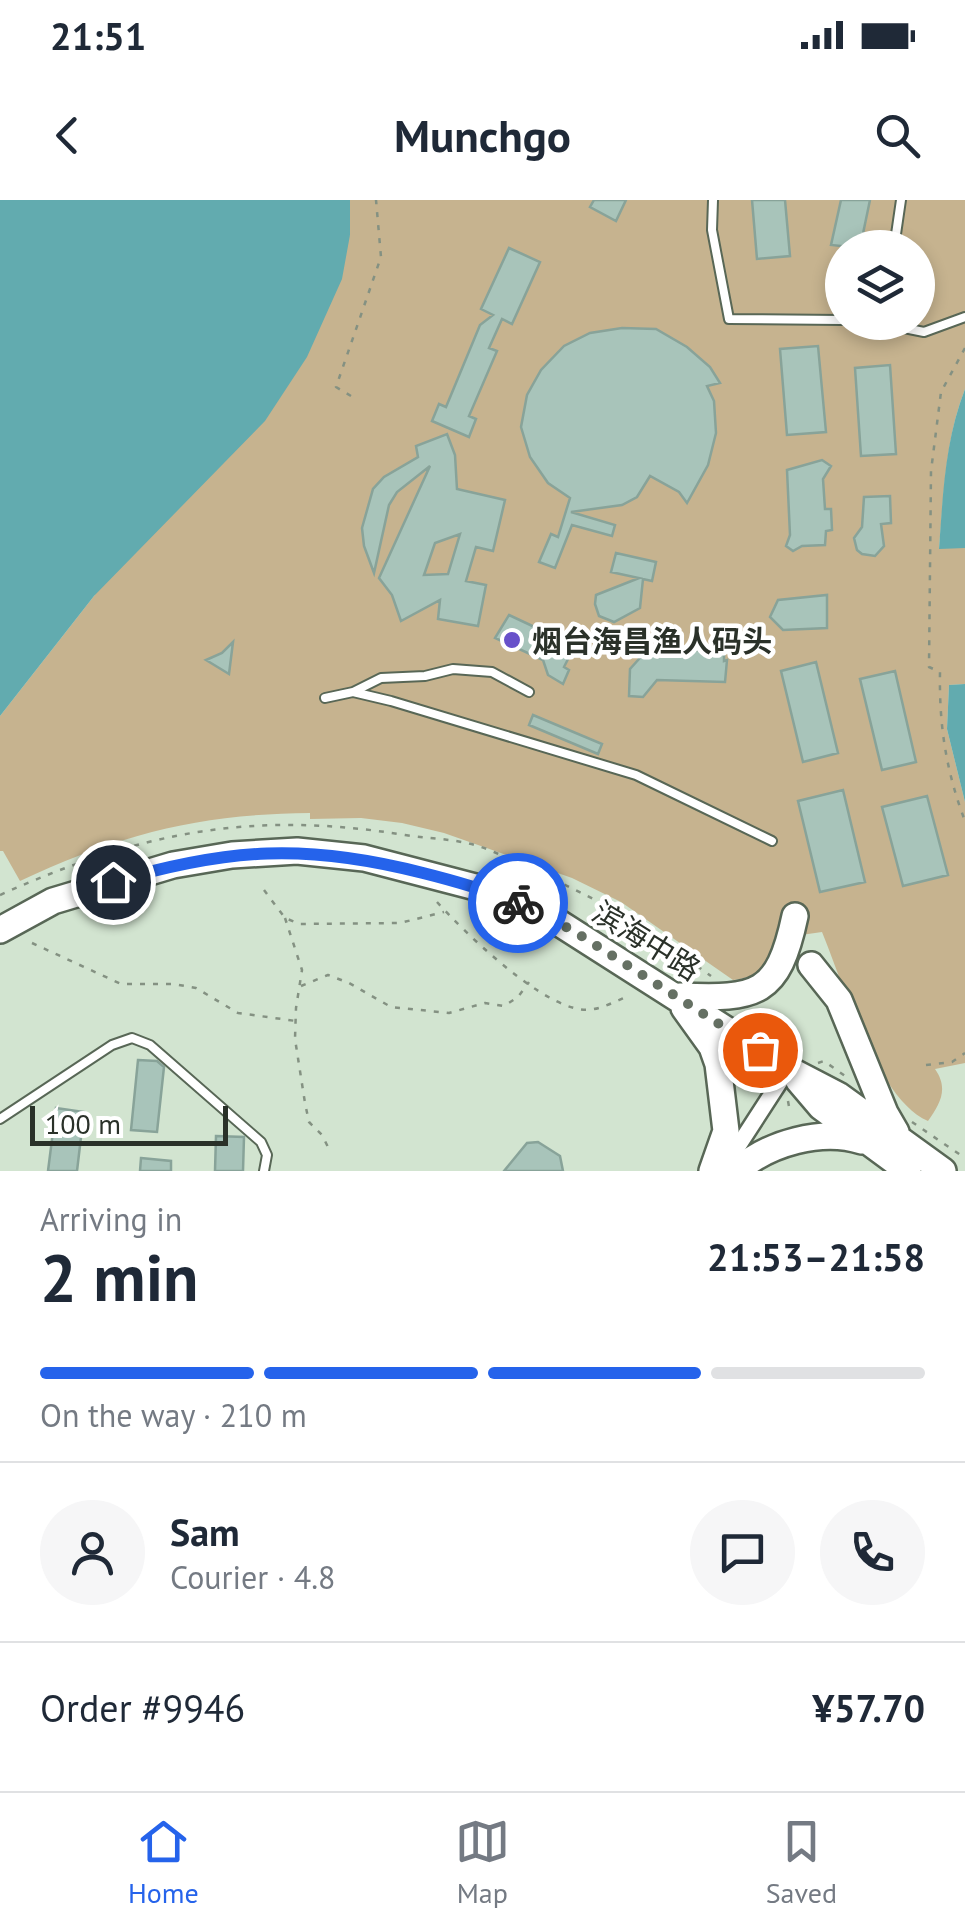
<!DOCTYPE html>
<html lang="en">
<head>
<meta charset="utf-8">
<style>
  :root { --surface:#fff; --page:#f6f6f7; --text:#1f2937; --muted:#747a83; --line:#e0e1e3; --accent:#2563eb }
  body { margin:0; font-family:"PT Sans","Noto Sans SC",sans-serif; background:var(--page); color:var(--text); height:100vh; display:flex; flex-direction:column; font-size:38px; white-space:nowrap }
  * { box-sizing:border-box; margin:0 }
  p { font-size:32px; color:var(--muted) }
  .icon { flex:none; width:55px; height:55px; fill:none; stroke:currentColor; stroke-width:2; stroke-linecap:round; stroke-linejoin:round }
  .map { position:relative; height:971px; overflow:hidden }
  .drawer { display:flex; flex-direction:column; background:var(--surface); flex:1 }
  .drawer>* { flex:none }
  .controls { position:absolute; left:825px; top:30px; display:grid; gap:20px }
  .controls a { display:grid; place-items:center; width:110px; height:110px; border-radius:50%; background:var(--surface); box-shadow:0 5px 15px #0003; font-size:50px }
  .scale { position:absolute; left:30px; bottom:25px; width:198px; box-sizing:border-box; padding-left:10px; border:5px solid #2a3129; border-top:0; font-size:28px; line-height:35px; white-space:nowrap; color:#2a3129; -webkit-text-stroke:8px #fff; paint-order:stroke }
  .pin { position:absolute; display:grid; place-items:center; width:85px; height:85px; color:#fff; margin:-42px; border:5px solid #fff; border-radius:50%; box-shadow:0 2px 10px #0007 }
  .courier { position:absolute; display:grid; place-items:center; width:100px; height:100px; margin:-50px; border:8px solid #2563eb; border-radius:50%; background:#fff; color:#222; box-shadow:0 2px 12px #0007 }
  .head em { font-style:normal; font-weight:800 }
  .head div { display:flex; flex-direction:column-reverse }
  .head { display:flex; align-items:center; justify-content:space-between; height:170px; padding:0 40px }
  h1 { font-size:65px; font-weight:800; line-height:75px }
  .bar { display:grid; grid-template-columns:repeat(4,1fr); gap:15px 10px; align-content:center; height:120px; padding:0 40px }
  .bar i { height:12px; border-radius:8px; background:var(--line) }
  .bar .current { background:var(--accent) }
  .bar p { grid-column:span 4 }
  .line { display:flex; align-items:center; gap:25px; padding:0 40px; border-top:2px solid var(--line) }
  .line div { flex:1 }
  .round { display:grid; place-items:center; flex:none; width:105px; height:105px; border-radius:52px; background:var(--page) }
  .status { display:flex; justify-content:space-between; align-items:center; height:70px; padding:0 50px; background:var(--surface); direction:ltr }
  .status svg { height:28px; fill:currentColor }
  header { display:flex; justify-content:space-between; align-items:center; height:130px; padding:0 40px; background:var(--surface); font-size:45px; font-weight:800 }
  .tab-bar { display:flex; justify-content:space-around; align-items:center; height:140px; border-top:2px solid var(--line); background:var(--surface); font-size:28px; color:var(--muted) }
  .tab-bar a { display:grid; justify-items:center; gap:5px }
  .tab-bar .current { color:var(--accent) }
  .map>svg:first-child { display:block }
</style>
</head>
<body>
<div class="status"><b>21:51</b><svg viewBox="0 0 49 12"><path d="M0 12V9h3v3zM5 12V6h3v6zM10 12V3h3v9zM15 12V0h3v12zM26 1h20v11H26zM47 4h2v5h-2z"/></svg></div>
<header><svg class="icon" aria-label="back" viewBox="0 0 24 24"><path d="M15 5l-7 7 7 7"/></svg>Munchgo<svg class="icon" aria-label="search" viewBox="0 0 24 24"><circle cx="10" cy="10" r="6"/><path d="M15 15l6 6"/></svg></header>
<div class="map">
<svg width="965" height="971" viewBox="0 0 965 971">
  <rect width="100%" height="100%" fill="#d2e4d0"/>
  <path fill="#c6b38f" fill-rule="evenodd" d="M350,0H965V189C945,240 944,294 939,348H965V484L949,485L947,529L965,602V863L935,869C949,889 940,904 928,921C877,899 843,783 822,732L780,738C767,764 764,776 733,780L621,702L572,678L444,633L402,623L361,618L310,619V613C200,614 120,634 20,681L3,651H0V516L94,396L350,35ZM842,48H918V122H842Z"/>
  <path fill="#62abaf" d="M0,0H350V35L342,79L307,157L265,221L94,396L0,516Z
    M965,189V348L939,349C943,294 945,240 965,189Z
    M965,484V602L947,529L949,485Z"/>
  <path fill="#a8c4ba" stroke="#88a399" stroke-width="2.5" fill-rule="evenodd" d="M594,0H626L616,21L590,7Z
    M752,0H785L790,56L757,59Z
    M841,0H870L860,48L831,45Z
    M509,48L540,62L512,124L502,119L489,148L497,151L469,216L476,219L469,237L432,221L439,204L446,207L480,125L493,115L481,109Z
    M622,128L656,129L687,147L710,167L720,183L707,186L714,201L716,233L708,265L687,303L679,292L650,276L637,297L622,305L571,312L615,325L612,336L572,325L555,368L539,362L551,334L558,337L570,298L548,283L530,257L521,227L527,195L541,170L564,146L590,133Z
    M818,146L826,232L787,235L780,149Z
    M890,165L896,254L861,256L855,168Z
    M447,234L455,255L457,289L505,300L493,351L476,347L466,381L486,385L478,426L438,419L440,400L401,421L392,395L379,378L430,266L397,292L389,305L374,373L364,346L362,328L373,289L384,277L418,257L416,246ZM460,334L448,374L424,375L435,343Z
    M822,260L831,266L823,279L825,309H831L832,330L826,331L825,345L802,346L793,351L786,346L790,335L787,270Z
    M890,296L891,323L881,324L884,346L875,356L862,354L857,350L854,338L862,327L864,297Z
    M616,353L656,362L652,381L643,379L640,408L614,422L599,416L595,404L596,395L639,378L611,372Z
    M827,395V428L783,430L770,417L778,400Z
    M509,415L558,438L562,453L569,457L564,467L569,470L563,484L548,475L543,460L495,438Z
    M233,442L229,474L206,460L222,453Z
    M648,449L724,451V461L727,460L725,482L657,480L643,497L629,496L630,469Z
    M816,462L838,553L803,562L781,471Z
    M895,471L916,562L882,570L860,479Z
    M533,515L602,544L598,554L529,525Z
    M843,590L865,682L820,692L798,601Z
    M927,596L948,675L903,686L882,607Z
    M138,860L157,861L164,867L157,932L131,930Z
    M56,908L84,912L77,971H48Z
    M216,936L244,937L243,971H215Z
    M538,942L560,956L563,971H504L527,943Z
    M141,958L171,961V971H140Z"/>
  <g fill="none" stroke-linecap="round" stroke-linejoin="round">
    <defs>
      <path id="lane" d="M713,0L712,30L729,119L842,120
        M894,48L901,0
        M874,122L924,132L965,117
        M353,492L381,478L425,476L453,469L492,472L529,492
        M325,498L353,492L391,501L636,575L772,641
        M0,919L112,845L132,838L150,845L261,942L267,955L264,971"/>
      <path id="street" d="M722,971L788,869"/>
      <path id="primary" d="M0,730L53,701L173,665L232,655L297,651L364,658L487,690L545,714L788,869L838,895L943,971
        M811,765L839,800L885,913L896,932
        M680,796C757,799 778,796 795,716
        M684,808L712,847L718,864L726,931L712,971
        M798,880L821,907L908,971
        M737,971C768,943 822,928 862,941"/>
    </defs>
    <use href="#lane" stroke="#586756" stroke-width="12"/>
    <use href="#street" stroke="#586756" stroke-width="20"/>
    <use href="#primary" stroke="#586756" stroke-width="30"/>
    <path stroke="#849182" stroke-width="2.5" stroke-dasharray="5 8" stroke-linecap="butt" d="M965,148L941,192L931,271L929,467L940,472C939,525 946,571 965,621
      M351,196L336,187L381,57L376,0
      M264,690L285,718L300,724L400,723L444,712
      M0,695C141,632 252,610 405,635C437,640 463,638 494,652C533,670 572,687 610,708C645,728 678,752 711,776
      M437,702C466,734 532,797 574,808C593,814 609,804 626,797
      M285,718L302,770L296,808L295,839L305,903L309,922L322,935L329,949
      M32,743L121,784H174L196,788L238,813L296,821
      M301,786L328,775L349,783L391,807L449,813L485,803L504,806L518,797L529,782
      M757,811L781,829L782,840
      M818,863L824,861L845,876
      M926,865L952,862L965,853
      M747,881L757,880
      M788,901L790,912
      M912,922L965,958"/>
    <use href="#lane" stroke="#fff" stroke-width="8"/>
    <use href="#street" stroke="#fff" stroke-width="15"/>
    <use href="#primary" stroke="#fff" stroke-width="25"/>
  </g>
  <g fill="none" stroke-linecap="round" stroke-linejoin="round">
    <path stroke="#657063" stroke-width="10" stroke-dasharray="0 18" d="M518,703L572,730L760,850"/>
    <path stroke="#2563eb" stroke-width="12" d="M113,682C228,648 306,643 423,673C455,681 487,690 518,703"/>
  </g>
  <circle fill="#6851ca" stroke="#fff" stroke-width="4" cx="512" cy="440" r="10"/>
  <g text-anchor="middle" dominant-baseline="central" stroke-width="9" stroke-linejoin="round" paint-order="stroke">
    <g font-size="30" font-weight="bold" fill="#2a3129" stroke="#fff" text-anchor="start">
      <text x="532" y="440">烟台海昌渔人码头</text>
    </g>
    <g font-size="30" fill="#2a3129" stroke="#fff">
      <text transform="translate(647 740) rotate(32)">滨海中路</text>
    </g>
  </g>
</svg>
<div class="controls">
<a><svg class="icon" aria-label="layers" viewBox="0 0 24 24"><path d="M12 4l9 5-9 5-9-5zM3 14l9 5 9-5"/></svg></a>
</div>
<div class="scale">100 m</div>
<div class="pin" style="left:760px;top:850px;background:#ea580c"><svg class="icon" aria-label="bag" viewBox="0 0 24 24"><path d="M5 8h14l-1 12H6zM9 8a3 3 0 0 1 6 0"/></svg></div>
<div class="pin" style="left:113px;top:682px;background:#1f2937"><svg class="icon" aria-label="home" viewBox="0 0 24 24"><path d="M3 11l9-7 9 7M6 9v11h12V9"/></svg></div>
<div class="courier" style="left:518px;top:703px"><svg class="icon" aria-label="bike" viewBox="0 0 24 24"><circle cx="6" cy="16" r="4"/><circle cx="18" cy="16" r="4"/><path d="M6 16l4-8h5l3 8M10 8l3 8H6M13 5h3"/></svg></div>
</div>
<section class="drawer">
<div class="head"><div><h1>2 min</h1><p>Arriving in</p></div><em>21:53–21:58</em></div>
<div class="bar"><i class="current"></i><i class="current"></i><i class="current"></i><i></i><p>On the way · 210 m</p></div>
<div class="line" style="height:180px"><a class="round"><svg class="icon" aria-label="person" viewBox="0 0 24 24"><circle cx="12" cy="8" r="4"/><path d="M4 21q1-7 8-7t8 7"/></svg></a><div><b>Sam</b><p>Courier · 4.8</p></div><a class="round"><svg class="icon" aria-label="chat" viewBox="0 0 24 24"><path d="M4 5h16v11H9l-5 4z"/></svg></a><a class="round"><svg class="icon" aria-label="phone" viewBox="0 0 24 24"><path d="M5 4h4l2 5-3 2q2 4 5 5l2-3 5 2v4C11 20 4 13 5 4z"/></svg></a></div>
<div class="line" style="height:130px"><div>Order #9946</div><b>¥57.70</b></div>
</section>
<nav class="tab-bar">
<a class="current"><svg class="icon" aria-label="home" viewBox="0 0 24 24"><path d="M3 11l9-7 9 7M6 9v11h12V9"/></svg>Home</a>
<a><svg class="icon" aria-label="map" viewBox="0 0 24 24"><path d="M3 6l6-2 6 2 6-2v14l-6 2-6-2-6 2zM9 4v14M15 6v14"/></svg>Map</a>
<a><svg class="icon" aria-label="saved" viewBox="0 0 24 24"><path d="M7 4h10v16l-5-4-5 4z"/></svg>Saved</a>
</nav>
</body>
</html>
